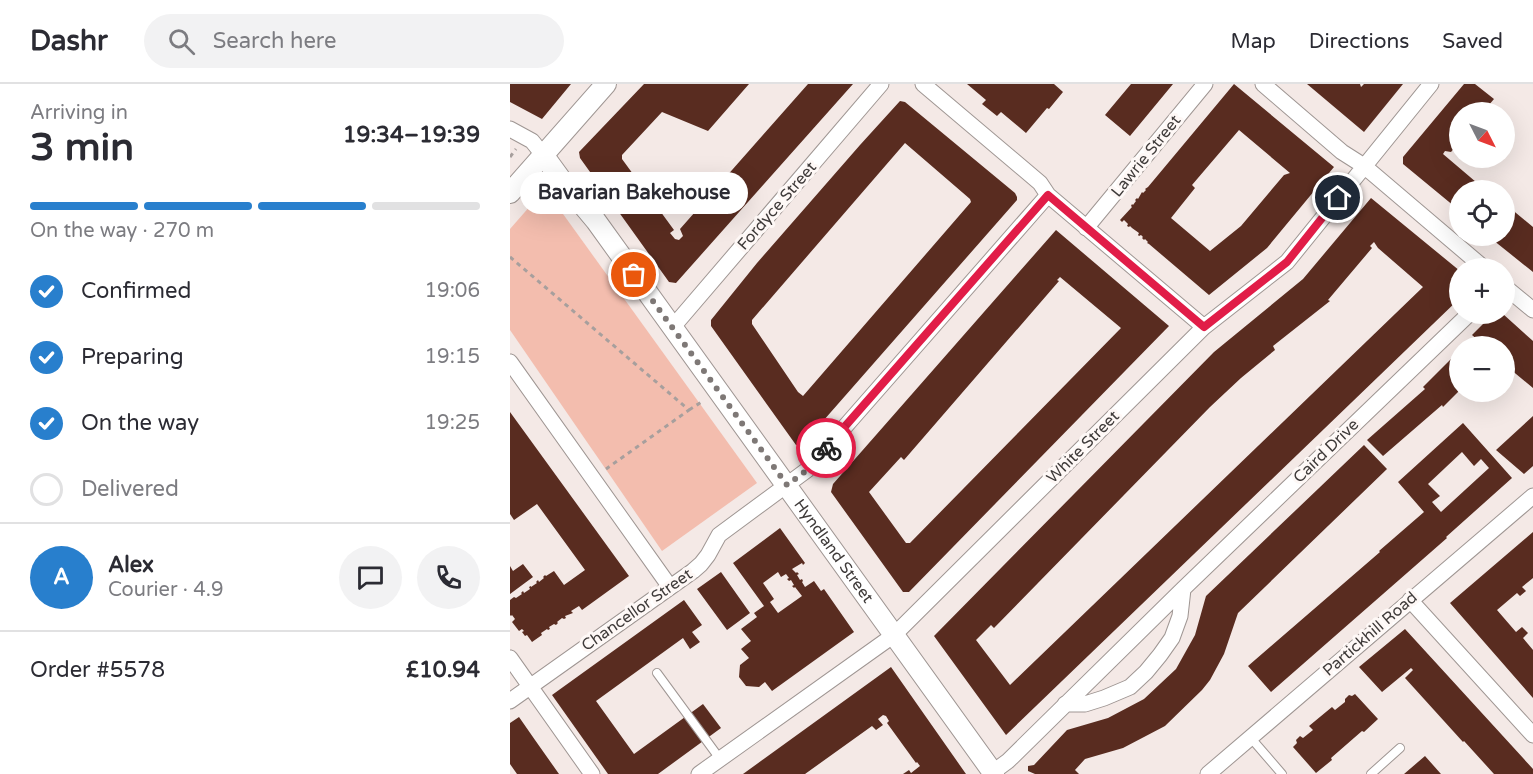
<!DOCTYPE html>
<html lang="en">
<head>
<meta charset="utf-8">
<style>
  :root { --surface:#fff; --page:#f2f2f3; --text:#2b2b33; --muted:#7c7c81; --line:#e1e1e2; --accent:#287fcd }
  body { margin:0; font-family:"Varela Round",sans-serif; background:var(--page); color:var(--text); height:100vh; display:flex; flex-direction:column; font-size:22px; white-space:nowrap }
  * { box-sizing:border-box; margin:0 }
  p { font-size:20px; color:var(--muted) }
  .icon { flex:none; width:33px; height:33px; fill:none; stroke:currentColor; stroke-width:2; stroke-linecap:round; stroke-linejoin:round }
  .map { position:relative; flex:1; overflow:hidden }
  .panel { display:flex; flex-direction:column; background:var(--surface); width:510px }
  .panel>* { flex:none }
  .needle { width:39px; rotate:132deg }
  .fabs { position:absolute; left:939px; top:18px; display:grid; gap:12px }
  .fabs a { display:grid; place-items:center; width:66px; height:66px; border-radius:50%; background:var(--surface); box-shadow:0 6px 24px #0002; font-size:30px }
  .pin { position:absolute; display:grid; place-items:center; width:51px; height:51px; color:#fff; margin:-26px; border:3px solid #fff; border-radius:50%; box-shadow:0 2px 6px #0007 }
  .courier { position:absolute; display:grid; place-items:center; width:60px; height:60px; margin:-30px; border:4px solid #e11d48; border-radius:50%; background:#fff; color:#222; box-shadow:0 2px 8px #0007 }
  .bubble { position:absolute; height:42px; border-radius:21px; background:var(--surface); box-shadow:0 6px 24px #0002; font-size:20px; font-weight:700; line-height:42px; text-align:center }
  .summary em { font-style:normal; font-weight:700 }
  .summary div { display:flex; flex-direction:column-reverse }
  .summary { display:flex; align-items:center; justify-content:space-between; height:102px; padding:0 30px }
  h1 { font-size:39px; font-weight:700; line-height:45px }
  .bar { display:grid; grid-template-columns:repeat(4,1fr); gap:9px 6px; align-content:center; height:72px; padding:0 30px }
  .bar i { height:8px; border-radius:4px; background:var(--line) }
  .bar .active { background:var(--accent) }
  .bar p { grid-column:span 4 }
  .line { display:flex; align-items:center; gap:15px; padding:0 30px; border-top:2px solid var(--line) }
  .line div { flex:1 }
  .round { display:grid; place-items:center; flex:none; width:63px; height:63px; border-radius:32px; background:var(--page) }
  ol { padding:0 30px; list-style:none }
  li { display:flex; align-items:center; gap:18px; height:66px }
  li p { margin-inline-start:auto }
  li .icon { padding:6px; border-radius:50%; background:var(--accent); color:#fff; stroke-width:4 }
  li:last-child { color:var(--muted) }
  li i { width:33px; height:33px; border:3px solid var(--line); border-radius:50% }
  header { display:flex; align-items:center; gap:36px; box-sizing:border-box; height:84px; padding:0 30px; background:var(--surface); border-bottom:2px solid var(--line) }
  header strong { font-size:28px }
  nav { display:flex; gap:33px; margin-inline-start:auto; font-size:21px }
  .search { width:420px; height:54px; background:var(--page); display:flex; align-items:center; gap:15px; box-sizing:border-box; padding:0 21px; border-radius:33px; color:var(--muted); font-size:22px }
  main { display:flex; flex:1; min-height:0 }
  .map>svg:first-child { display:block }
</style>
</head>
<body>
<header>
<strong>Dashr</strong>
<div class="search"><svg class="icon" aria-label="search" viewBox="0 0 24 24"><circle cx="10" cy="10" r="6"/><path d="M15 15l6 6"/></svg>Search here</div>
<nav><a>Map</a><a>Directions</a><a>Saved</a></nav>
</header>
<main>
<section class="panel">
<div class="summary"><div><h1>3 min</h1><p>Arriving in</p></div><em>19:34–19:39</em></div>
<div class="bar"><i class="active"></i><i class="active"></i><i class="active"></i><i></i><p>On the way · 270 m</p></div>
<ol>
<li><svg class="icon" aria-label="check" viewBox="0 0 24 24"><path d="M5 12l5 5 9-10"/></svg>Confirmed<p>19:06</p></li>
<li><svg class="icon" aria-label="check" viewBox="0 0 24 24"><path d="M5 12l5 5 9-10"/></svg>Preparing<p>19:15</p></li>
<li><svg class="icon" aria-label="check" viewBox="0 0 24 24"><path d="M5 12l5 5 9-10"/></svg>On the way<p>19:25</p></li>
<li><i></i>Delivered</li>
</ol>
<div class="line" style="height:108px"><b class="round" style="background:var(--accent);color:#fff">A</b><div><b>Alex</b><p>Courier · 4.9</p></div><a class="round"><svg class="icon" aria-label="chat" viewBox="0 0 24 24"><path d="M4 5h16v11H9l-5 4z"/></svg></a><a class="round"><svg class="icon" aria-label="phone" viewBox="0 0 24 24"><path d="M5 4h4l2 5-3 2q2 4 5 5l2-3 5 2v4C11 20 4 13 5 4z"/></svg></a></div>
<div class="line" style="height:78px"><div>Order #5578</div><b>£10.94</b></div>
</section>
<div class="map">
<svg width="1023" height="690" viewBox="0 0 1023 690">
  <rect width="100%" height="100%" fill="#f4e9e6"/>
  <path fill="#f3bdae" d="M35,105L247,399L152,467L0,246V145Z"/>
  <path fill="#592c20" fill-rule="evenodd" d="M0,0H61L32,35L0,18Z
    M134,0H239L198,47L152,28L112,71V75L164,146L160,149L165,155L169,156L173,152L170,145L298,0H343L166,199L159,198L70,74L69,68Z
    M457,0H544L553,8L539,25L537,24L516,49L491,28L487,32L472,20L476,16Z
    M621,0H663L620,52L595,31Z
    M724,0L824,83L757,164L699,211L639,160L637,159L638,158L635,155L634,156L632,154L633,153L631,151L629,152L628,151L629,149L622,144L620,142L619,143L617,142L618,140L614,136L612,138L610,136L622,123L621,122L622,120L623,121L626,117L625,116L627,114L628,115L632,108L633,109L636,106L635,105L638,103ZM729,46L780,89L774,91L731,142L700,167L661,134L685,104L682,101Z
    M797,0H850L851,3L854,0H893L854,48Z
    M954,0H965L984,15L973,28H950V57L941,68L935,67L933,70L973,104L974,102L979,106H950V127L893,80V73Z
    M390,17L395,18L505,109L507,113V116L292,361H286L201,242V236L247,179L350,61ZM395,59L460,115L461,118L293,312L288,308L242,240V236Z
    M861,114L950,187V214L496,651L424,552L704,268L793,195ZM864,158L868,164L913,203L500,601L466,556L481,541L484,544L700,323L731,294L765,266L763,262L820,217L818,216L862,164L860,162Z
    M994,119L1023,143V188L978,152H994Z
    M546,146L659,242L399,508H393L321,408L323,400ZM550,193L611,244L400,459H396L359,408L391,373L394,376L549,197L547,196Z
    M983,230H993L1023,257V304L994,280V262H975L962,251Z
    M950,266V306L933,323L932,321L873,372L857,356L915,305L913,303Z
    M0,328L119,492L72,526L69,522L61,527L63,529L55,532L56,534L54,535L52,534L47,538L48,539L46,541L44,540L39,543L40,545L38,546L37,545L31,549L32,551L22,558L17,551L15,552L12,548L14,547L12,545L9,547L2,538L5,535L2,531L1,532L0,531V516L4,513L6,514L12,510L11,509L13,507L14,509L20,505L19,503L21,502V503L27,499L26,498L28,496L29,498L34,494L33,493L35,491L36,492L44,487L54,501L75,486L27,420L4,436L0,430Z
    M1023,332V382L1014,390L986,366Z
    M953,339L1002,394L936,453L937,454L761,608L738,582L870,468L869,467L914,428L888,398ZM952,368L964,382L971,375L979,384L931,428L922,418L930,412L918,400Z
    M854,361L877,385L728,529L714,570L700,596L692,606L655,642L613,664L575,675L565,686L569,690H525L518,687V682L524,681L557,646L598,634L634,615L666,585L685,551L696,512Z
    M270,444L295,479L293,481L292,479L282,485L286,489L287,488L289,490L287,491L290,496L292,495L293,497L292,498L295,503L304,497L311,507L314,505L344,548L262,607L255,598L249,603L236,602L229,593L230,581L239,574L231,565L241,557L231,545L247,533L244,529L254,522L223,479ZM268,488L271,493L276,490L279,494L277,495L279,497L281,496L284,501L282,502L284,504L285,503L292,512L268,529L260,518L264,515L253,499Z
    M1023,448V494L1012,503L1016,507L1010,512L1007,509L987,526L1006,548L1012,543L1018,549L1013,554L1023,566V614L940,519Z
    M13,480L23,493L0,510V482L3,487Z
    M211,488L240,529L217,546L187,505Z
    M174,516L192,541L182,548L190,558L180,565L173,554L86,617L124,670L193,620L211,644L148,690H98L42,611Z
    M895,545L1023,685V690H984L954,657L953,658L895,594L903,586L901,584L872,608L849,583Z
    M381,583L456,690H393L399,686L401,689L410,682L407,678L406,679L377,639L379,637L376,632L373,631L368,635L373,641L366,646L362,642L295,690H233Z
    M845,610L868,635L854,648L852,647L821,674L822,676L806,689L783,663L787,659L786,656L790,652L793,654L803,646L799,642L822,623L825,626L835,618V615L839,611L842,612Z
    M9,633L25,656L49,690H7L0,680V639Z
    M915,672L931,690H894Z"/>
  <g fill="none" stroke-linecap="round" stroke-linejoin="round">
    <defs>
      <path id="service" d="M147,589L210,675
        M740,653L772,690
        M861,690L890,664"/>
      <path id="minor" d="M413,0L530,99L538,111L694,243
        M753,0L832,68L854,82L974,184
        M0,45L22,57L34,72
        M576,144L695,0
        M994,202L1023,226
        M162,244L371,0
        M0,278L160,503
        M900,516L1023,651
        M0,574L82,690
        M0,617L183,487L191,480L198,471L209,451L297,386L538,111
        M555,620H575L594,614L620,603L636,588L650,571L662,554L670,532L673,505
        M483,688L498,677L673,505L959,230
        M189,690L384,551L694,243L777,178L921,0
        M698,690L1023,412"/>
      <g id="tertiary">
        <path id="s1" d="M34,72L50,94L86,137L484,690"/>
        <path d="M0,109L96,0"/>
      </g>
    </defs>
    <use href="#service" stroke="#9f9693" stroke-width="10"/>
    <use href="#minor" stroke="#9f9693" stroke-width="17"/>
    <use href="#tertiary" stroke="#9f9693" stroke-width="22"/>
    <path stroke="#a79f9d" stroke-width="3" stroke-dasharray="4.5 4.5" stroke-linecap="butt" d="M0,73L6,65
      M0,173L179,326L96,385
      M179,326L193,317"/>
    <use href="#service" stroke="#fff" stroke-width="8"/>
    <use href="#minor" stroke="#fff" stroke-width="15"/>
    <use href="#tertiary" stroke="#fff" stroke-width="20"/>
  </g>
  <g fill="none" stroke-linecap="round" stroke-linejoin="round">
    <path stroke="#7e7876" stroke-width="6" stroke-dasharray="0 10.8" d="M124,191L277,401L297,386L316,364"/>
    <path stroke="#e11d48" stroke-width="8" d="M316,364L538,111L694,243L777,178L828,114"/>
  </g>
  <g text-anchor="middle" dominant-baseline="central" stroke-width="6" stroke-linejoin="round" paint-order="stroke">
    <g font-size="16" fill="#3f3b3a" stroke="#fef8f6">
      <text transform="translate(636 72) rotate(-51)">Lawrie Street</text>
      <text transform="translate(267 122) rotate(-49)">Fordyce Street</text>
      <text transform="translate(573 363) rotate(-45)">White Street</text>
      <text transform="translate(816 367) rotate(-44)">Caird Drive</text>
      <text stroke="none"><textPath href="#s1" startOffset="490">Hyndland Street</textPath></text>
      <text transform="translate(127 526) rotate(-35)">Chancellor Street</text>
      <text transform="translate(860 550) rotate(-41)">Partickhill Road</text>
    </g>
  </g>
</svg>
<div class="fabs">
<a><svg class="needle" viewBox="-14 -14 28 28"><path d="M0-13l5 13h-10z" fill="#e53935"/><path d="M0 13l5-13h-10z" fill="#7c7c81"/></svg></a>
<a><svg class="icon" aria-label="locate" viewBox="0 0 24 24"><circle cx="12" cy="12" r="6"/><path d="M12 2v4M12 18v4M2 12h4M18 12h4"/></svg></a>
<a>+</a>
<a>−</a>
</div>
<div class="pin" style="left:124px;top:191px;background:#ea580c"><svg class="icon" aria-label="bag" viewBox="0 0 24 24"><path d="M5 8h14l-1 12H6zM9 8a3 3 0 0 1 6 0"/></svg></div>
<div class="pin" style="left:828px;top:114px;background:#1f2937"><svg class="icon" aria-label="home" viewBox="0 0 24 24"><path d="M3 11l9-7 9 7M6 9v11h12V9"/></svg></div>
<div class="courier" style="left:316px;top:364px"><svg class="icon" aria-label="bike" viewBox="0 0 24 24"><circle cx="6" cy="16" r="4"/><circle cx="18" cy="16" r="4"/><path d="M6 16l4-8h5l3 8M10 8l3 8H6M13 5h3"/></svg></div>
<div class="bubble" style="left:10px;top:88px;width:228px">Bavarian Bakehouse</div>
</div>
</main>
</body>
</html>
